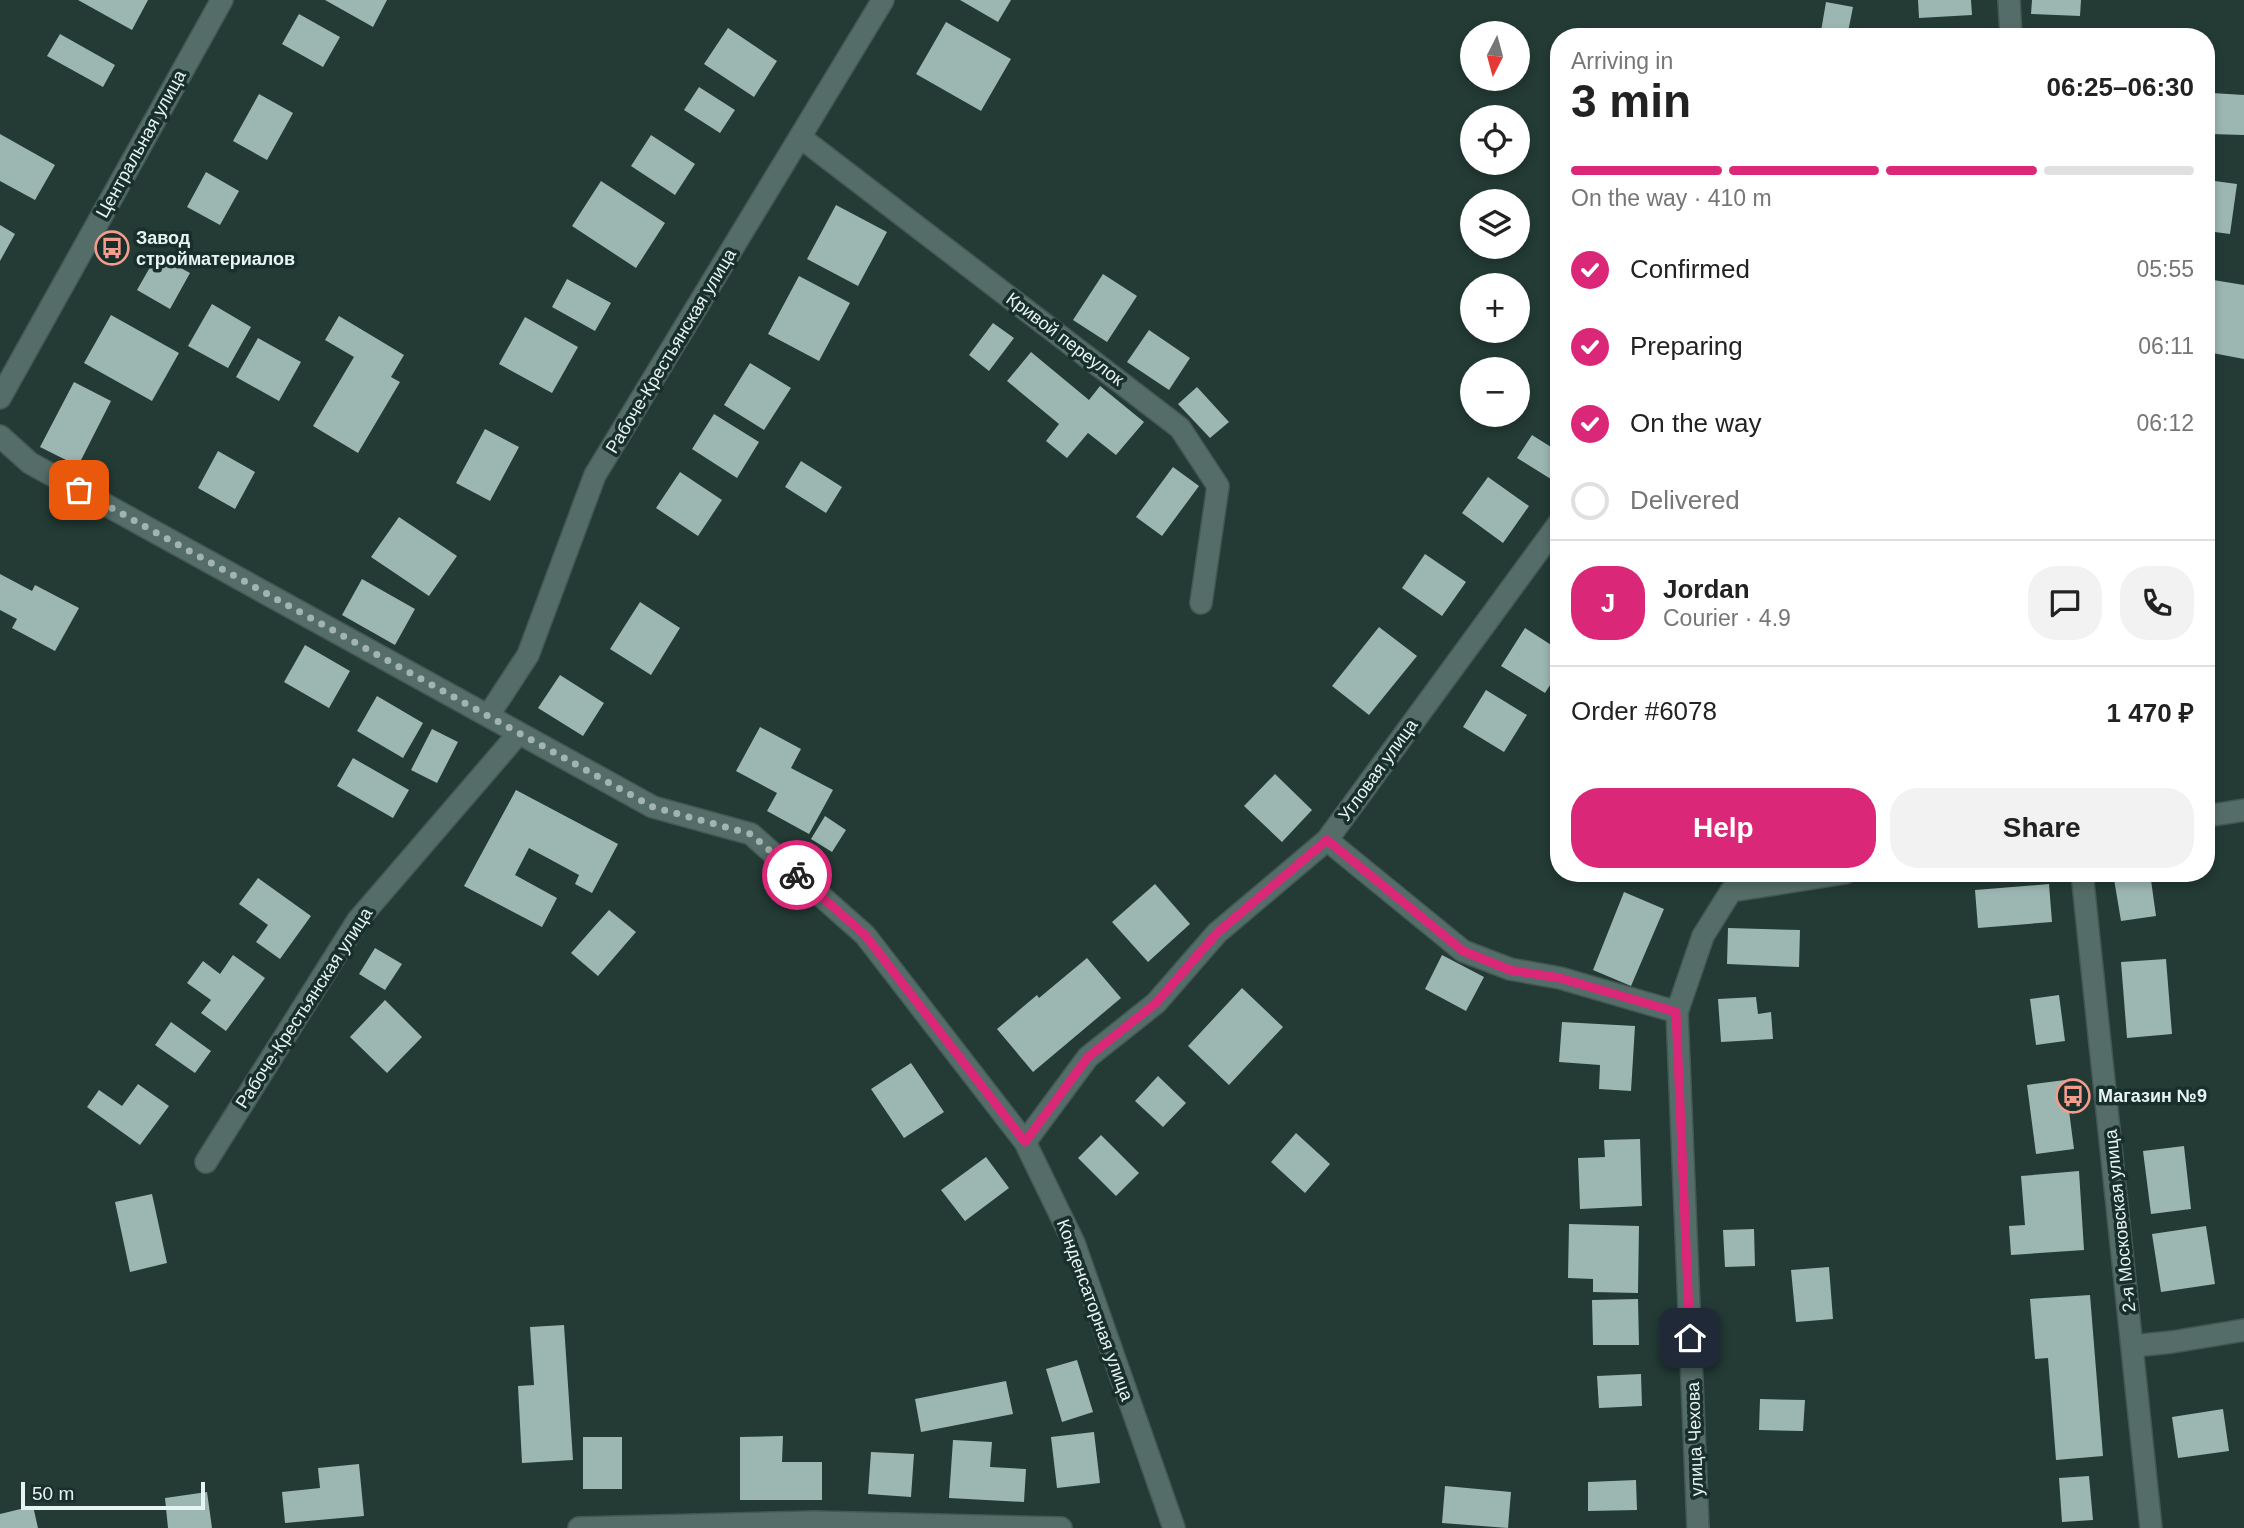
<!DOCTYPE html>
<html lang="en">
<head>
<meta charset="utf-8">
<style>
  :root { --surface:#fff; --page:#f2f2f2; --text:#222; --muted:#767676; --line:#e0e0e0; --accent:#db2777 }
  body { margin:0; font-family:Helvetica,sans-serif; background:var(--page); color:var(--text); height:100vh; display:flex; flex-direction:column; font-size:26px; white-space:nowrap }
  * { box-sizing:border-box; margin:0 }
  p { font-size:23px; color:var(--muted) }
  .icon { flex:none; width:38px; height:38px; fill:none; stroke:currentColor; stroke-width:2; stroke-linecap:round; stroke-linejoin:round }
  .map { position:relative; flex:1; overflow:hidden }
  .details { position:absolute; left:1550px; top:28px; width:665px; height:854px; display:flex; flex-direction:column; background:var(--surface); border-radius:28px; box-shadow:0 4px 10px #0003 }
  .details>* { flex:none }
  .needle { width:46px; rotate:186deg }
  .buttons { position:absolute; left:1460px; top:21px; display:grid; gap:14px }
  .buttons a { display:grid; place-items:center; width:70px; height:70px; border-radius:50%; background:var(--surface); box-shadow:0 4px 10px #0003; font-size:35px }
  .scale { position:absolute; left:21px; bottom:18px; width:184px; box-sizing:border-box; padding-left:7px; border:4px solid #e7f5f2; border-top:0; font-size:19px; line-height:24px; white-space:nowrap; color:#e7f5f2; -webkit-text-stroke:5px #192f2b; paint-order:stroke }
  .pin { position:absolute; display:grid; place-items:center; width:60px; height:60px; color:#fff; margin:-30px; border-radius:14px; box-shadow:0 4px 10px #0006 }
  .courier { position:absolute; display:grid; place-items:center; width:70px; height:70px; margin:-35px; border:5px solid #db2777; border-radius:50%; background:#fff; color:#222; box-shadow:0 2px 9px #0007 }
  .overview em { font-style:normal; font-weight:700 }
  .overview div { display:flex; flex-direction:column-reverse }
  .overview { display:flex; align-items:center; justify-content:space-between; height:119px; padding:0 21px }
  h1 { font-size:46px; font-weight:700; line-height:52px }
  .bar { display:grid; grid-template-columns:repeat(4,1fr); gap:10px 7px; align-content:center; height:84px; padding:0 21px }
  .bar i { height:9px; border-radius:5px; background:var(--line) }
  .bar .selected { background:var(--accent) }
  .bar p { grid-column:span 4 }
  .line { display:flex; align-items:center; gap:18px; padding:0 21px; border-top:2px solid var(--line) }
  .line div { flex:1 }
  .round { display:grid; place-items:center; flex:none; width:74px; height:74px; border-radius:28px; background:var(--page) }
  ol { padding:0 21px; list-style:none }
  li { display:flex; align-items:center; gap:21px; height:77px }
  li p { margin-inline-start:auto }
  li .icon { padding:7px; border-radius:50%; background:var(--accent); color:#fff; stroke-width:4 }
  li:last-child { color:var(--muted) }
  li i { width:38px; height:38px; border:4px solid var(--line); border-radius:50% }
  .primary-button { display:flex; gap:14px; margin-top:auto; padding:14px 21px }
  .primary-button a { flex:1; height:80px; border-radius:28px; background:var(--accent); color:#fff; font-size:28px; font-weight:700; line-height:80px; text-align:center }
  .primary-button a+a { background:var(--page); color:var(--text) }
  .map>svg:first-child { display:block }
</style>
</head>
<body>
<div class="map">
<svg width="2244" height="1528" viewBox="0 0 2244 1528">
  <rect width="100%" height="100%" fill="#233a35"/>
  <path fill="#9cb6b1" d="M78,0H148L132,30Z
    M325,0H387L373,27Z
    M960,0H1011L998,22Z
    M1918,0H1971L1972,15L1919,18Z
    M2032,0H2081L2080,16L2031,14Z
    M1826,2L1853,7L1847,37H1820Z
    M299,14L340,37L323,67L282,44Z
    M946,22L1011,59L981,111L916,74Z
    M728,28L777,61L754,97L704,64Z
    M1970,32V37H1935V34Z
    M60,34L115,65L103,87L47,56Z
    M699,87L735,110L720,133L684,110Z
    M2212,93L2244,95V135L2210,134Z
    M259,94L293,113L267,160L233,141Z
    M0,134L55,165L35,200L0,181Z
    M651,135L695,164L675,195L631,166Z
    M206,172L239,191L220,225L187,207Z
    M2207,180L2237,184L2230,234L2207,231Z
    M601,181L665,223L636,268L572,226Z
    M836,205L887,232L858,286L807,259Z
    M0,225L15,234L0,261Z
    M157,255L190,273L170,309L137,290Z
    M1103,274L1137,296L1107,342L1073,320Z
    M799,276L850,303L819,361L768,334Z
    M567,279L611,303L595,331L552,307Z
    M2207,279L2244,285V359L2207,352Z
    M212,304L251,327L228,368L188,346Z
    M111,315L179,353L152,401L84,363Z
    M339,316L404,355L391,377L400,382L358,453L313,426L354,357L325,340Z
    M525,317L578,347L552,393L499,364Z
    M993,323L1014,338L989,371L969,355Z
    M1149,330L1190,358L1169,390L1127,362Z
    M258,338L301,362L279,401L236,377Z
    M1031,352L1089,400L1100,386L1144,422L1116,455L1088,433L1067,458L1046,441L1059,424L1007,381Z
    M750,363L791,388L764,430L724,405Z
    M74,382L111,401L78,466L40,447Z
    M1197,387L1229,422L1210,438L1178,404Z
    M714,414L759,442L737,478L692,449Z
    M485,429L519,447L490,501L456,483Z
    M1532,435L1559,452V473L1554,481L1517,458Z
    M218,451L255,472L235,509L198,488Z
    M801,461L842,487L826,513L785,487Z
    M1173,467L1199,486L1162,536L1136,517Z
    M680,472L722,500L698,536L656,508Z
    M1488,477L1529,506L1503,543L1462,513Z
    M399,517L457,556L429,596L371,557Z
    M1425,554L1466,582L1442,616L1402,588Z
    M0,574L32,591L35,585L79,608L55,651L12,628L17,619L0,610Z
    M362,579L415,609L395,645L342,615Z
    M640,602L680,628L651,675L610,649Z
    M1379,627L1417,656L1369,715L1332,686Z
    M1525,628L1559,650V671L1545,693L1501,666Z
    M305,645L350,671L329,708L284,682Z
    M560,675L604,703L583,736L538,708Z
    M1486,690L1527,715L1504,752L1463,727Z
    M377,696L423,723L403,758L357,731Z
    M760,727L801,749L791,768L833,790L809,834L767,811L777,793L736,771Z
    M432,729L458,742L437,783L411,770Z
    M353,758L409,790L393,818L337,786Z
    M1275,774L1312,810L1282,842L1244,806Z
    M516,790L618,844L592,893L575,884L579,875L529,848L515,875L557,898L542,927L464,886Z
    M825,816L846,830L832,852L811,839Z
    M2113,873H2150L2156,916L2121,921Z
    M258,878L311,916L280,959L256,942L268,925L239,904Z
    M1155,884L1190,924L1148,962L1112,922Z
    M2049,884L2052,922L1978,928L1975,890Z
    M1624,892L1664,909L1631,986L1593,970Z
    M609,910L636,932L598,976L571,953Z
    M1728,928L1800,930L1799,967L1727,964Z
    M375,948L402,964L385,990L359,974Z
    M233,955L265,978L226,1031L201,1013L211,1000L187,983L203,961L220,974Z
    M1442,955L1484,977L1466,1011L1425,989Z
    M1087,958L1121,998L1033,1072L997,1029L1037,995L1039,998Z
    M2166,959L2172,1034L2127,1038L2121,962Z
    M1242,988L1283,1027L1229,1085L1188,1046Z
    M2059,995L2065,1041L2036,1045L2030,999Z
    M1756,997L1758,1014L1771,1012L1773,1039L1721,1042L1718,999Z
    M385,1000L422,1037L387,1073L350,1037Z
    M171,1022L211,1051L195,1073L155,1045Z
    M1562,1022L1635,1026L1631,1091L1599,1089L1600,1065L1559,1062Z
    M911,1063L944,1112L904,1138L871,1089Z
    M1158,1076L1186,1103L1163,1127L1135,1101Z
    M2065,1080L2074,1149L2036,1154L2027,1085Z
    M138,1084L169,1106L140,1145L87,1107L99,1090L122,1106Z
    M1296,1133L1330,1164L1305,1193L1271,1162Z
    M1101,1135L1139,1173L1116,1196L1078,1158Z
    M1640,1139L1642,1206L1580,1209L1578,1158L1605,1157L1604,1140Z
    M2184,1146L2191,1209L2151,1214L2143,1151Z
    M986,1157L1009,1188L965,1221L941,1190Z
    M2079,1171L2084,1250L2011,1255L2009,1226L2025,1225L2021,1176Z
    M152,1194L167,1263L130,1272L115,1202Z
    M1569,1224L1639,1226L1638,1293L1593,1292V1279L1568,1278Z
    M2206,1226L2215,1284L2161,1292L2152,1234Z
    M1754,1229L1755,1266L1725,1267L1723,1230Z
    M1829,1267L1833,1319L1796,1322L1791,1270Z
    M2090,1295L2103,1456L2056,1460L2048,1358L2035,1359L2030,1299Z
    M1638,1299L1639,1345H1593L1592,1300Z
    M564,1325L573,1460L522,1463L518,1386L534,1385L530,1327Z
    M1077,1360L1093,1412L1062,1422L1046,1369Z
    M1641,1374L1642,1406L1599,1408L1597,1376Z
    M1006,1381L1013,1414L921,1432L915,1399Z
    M1760,1399L1805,1400L1803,1431L1759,1430Z
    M2223,1409L2229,1451L2178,1458L2172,1417Z
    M1094,1432L1100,1483L1057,1488L1051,1437Z
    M783,1436L782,1462H822V1500H740V1437Z
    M583,1437H622V1489H583Z
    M953,1440L992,1442L990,1467L1026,1469L1024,1502L949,1498Z
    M871,1452L914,1454L911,1497L868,1494Z
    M359,1464L364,1516L285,1523L282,1492L320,1488L318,1468Z
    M2089,1476L2093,1520L2062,1522L2059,1478Z
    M1636,1480L1637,1510L1588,1511V1482Z
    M1445,1486L1511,1492L1508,1528L1442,1523Z
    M207,1492L212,1528H168L165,1498Z
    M33,1506L38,1528H0V1514Z"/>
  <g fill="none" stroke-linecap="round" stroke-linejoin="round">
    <defs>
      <path id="minor" d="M800,137L1180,428L1218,486L1201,603
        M0,436L30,463L653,807L751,834L865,935L1025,1142L1074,1243L1174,1528
        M488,716L528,655L595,475L883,0
        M2207,816L2244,810
        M1327,840L1463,951L1510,969L1560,978L1677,1012
        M1025,1142L1088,1057L1156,1003L1217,933L1327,840L1559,523
        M206,1162L358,920L519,733
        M2133,1346L2172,1342L2244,1330
        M579,1528L814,1522L1061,1528
        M1698,1528L1677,1012L1703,936L1731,891L1845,873"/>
      <path id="tertiary" d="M2009,0L2011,37
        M0,398L222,0
        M2082,873L2151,1528"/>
    </defs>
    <use href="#minor" stroke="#435854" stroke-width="24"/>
    <use href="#tertiary" stroke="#435854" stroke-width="24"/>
    <use href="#minor" stroke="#556d68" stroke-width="21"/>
    <use href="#tertiary" stroke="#556d68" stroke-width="21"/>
  </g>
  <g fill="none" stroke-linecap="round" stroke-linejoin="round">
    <path stroke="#a2b4b0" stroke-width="7" stroke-dasharray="0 12.6" d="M79,490L653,807L751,834L797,875"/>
    <path stroke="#db2777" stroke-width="9" d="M797,875L865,935L1025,1142L1088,1057L1156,1003L1217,933L1327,840L1463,951L1510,970L1560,978L1676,1012L1690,1338"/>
  </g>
  <defs>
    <symbol id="bus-ring" viewBox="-11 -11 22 22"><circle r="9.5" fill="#192f2b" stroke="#f49d8d" stroke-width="1.5"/><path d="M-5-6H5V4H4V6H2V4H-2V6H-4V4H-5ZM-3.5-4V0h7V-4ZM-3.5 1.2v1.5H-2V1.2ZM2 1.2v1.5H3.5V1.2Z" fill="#f49d8d"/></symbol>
  </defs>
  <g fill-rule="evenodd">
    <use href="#bus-ring" x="93" y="229" width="38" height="38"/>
    <use href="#bus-ring" x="2054" y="1077" width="38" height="38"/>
  </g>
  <g text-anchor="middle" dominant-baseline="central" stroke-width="7" stroke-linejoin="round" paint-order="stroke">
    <g font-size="18" fill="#e7f5f2" stroke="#192f2b">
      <text transform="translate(141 144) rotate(-61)">Центральная улица</text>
      <text transform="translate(1065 339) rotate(37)">Кривой переулок</text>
      <text transform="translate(671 351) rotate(-59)">Рабоче-Крестьянская улица</text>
      <text transform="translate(1378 770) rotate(-54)">Угловая улица</text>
      <text transform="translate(304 1008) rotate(-57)">Рабоче-Крестьянская улица</text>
      <text transform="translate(2120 1221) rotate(-96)">2-я Московская улица</text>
      <text transform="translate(1095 1310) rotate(70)">Конденсаторная улица</text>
      <text transform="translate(1695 1439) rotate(-92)">улица Чехова</text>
    </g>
    <g font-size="18" font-weight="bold" fill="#e7f5f2" stroke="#192f2b" text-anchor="start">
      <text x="136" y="238">Завод<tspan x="136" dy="21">стройматериалов</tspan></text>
      <text x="2098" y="1096">Магазин №9</text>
    </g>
  </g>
</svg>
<div class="buttons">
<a><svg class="needle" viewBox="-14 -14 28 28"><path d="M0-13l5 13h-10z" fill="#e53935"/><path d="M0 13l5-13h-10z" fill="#767676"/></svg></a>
<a><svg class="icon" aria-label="locate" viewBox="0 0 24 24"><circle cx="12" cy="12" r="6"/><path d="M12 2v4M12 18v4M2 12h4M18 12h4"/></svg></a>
<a><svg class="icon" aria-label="layers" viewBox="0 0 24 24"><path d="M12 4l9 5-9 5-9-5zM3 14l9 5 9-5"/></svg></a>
<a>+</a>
<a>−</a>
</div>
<div class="scale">50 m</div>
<div class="pin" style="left:79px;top:490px;background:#ea580c"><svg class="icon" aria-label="bag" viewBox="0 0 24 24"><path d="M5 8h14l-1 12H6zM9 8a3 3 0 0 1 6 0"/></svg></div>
<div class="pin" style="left:1690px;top:1338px;background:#1f2937"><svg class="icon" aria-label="home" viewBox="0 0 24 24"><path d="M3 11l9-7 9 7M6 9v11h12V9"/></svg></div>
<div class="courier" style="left:797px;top:875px"><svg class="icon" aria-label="bike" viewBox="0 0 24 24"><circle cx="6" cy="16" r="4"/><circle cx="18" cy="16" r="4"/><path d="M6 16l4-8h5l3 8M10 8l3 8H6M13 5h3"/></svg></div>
<section class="details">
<div class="overview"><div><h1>3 min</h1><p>Arriving in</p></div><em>06:25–06:30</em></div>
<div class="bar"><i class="selected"></i><i class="selected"></i><i class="selected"></i><i></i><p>On the way · 410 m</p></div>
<ol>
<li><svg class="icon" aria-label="check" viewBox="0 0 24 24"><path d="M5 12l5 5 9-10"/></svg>Confirmed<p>05:55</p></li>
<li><svg class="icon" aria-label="check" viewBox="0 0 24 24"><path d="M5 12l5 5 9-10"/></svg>Preparing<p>06:11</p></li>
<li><svg class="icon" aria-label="check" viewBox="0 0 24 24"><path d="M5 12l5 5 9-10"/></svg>On the way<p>06:12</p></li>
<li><i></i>Delivered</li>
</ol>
<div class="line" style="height:126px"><b class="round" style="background:var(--accent);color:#fff">J</b><div><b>Jordan</b><p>Courier · 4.9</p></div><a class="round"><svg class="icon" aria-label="chat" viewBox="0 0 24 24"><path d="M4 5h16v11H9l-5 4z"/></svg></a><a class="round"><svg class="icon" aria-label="phone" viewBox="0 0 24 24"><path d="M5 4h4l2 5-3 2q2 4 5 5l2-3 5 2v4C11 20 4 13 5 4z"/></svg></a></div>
<div class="line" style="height:91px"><div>Order #6078</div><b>1 470 ₽</b></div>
<div class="primary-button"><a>Help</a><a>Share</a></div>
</section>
</div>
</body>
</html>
